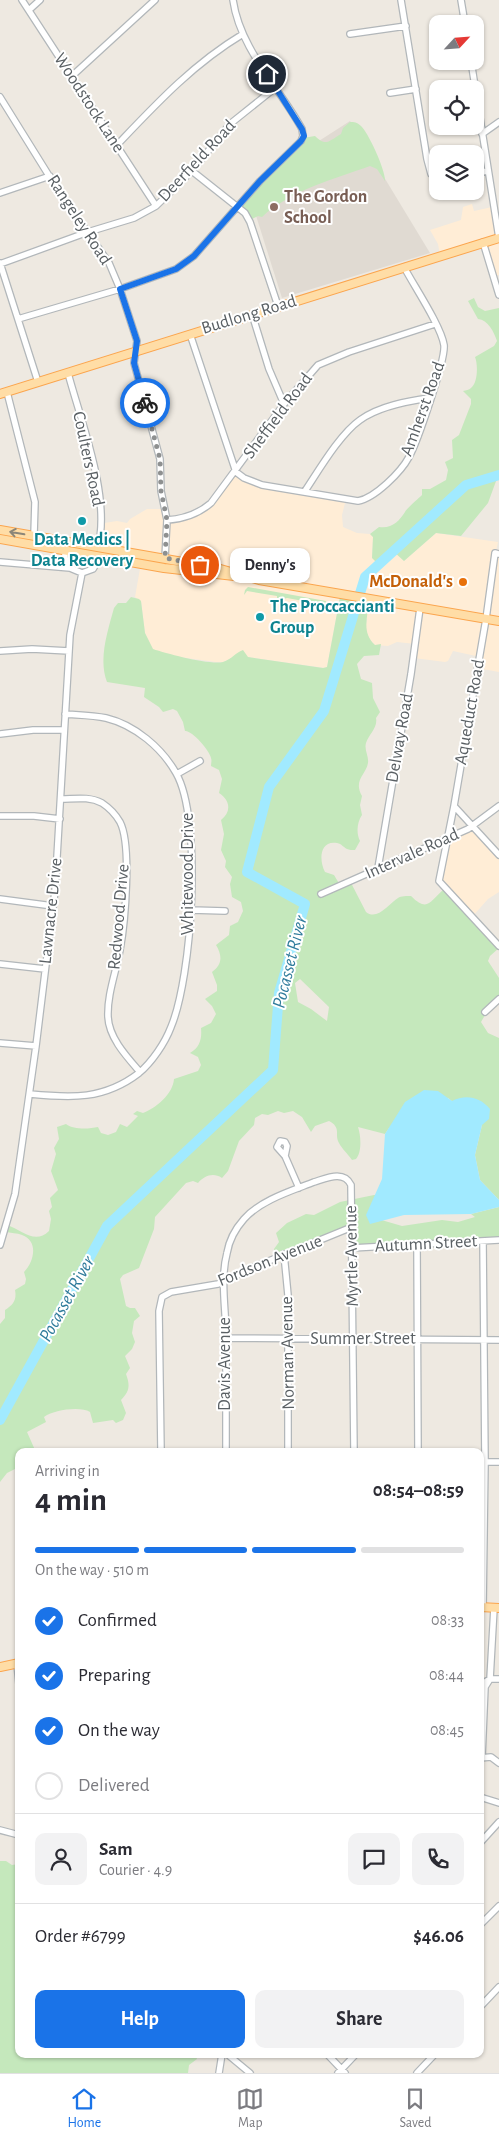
<!DOCTYPE html>
<html lang="en">
<head>
<meta charset="utf-8">
<style>
  :root { --surface:#fff; --page:#f2f2f3; --text:#2b2b33; --muted:#7c7c81; --line:#e1e1e2; --accent:#1a73e8 }
  body { margin:0; font-family:"Alegreya Sans",sans-serif; background:var(--page); color:var(--text); height:100vh; display:flex; flex-direction:column; font-size:19px; white-space:nowrap }
  * { box-sizing:border-box; margin:0 }
  p { font-size:16px; color:var(--muted) }
  .icon { flex:none; width:28px; height:28px; fill:none; stroke:currentColor; stroke-width:2; stroke-linecap:round; stroke-linejoin:round }
  .map { position:relative; flex:1; overflow:hidden }
  .panel { position:absolute; left:15px; top:1448px; width:469px; height:610px; display:flex; flex-direction:column; background:var(--surface); border-radius:10px; box-shadow:0 1px 4px #0004 }
  .panel>* { flex:none }
  .needle { width:32px; rotate:64deg }
  .tools { position:absolute; left:429px; top:15px; display:grid; gap:10px }
  .tools a { display:grid; place-items:center; width:55px; height:55px; border-radius:10px; background:var(--surface); box-shadow:0 1px 4px #0004; font-size:25px }
  .pin { position:absolute; display:grid; place-items:center; width:42px; height:42px; color:#fff; margin:-21px; border:2px solid #fff; border-radius:50%; box-shadow:0 1px 5px #0007 }
  .courier { position:absolute; display:grid; place-items:center; width:50px; height:50px; margin:-25px; border:4px solid #1a73e8; border-radius:50%; background:#fff; color:#222; box-shadow:0 1px 6px #0007 }
  .bubble { position:absolute; height:35px; border-radius:10px; background:var(--surface); box-shadow:0 1px 4px #0004; font-size:16px; font-weight:700; line-height:35px; text-align:center }
  .overview em { font-style:normal; font-weight:700 }
  .overview div { display:flex; flex-direction:column-reverse }
  .overview { display:flex; align-items:center; justify-content:space-between; height:85px; padding:0 20px }
  h1 { font-size:32px; font-weight:700; line-height:38px }
  .bar { display:grid; grid-template-columns:repeat(4,1fr); gap:8px 5px; align-content:center; height:60px; padding:0 20px }
  .bar i { height:6px; border-radius:4px; background:var(--line) }
  .bar .selected { background:var(--accent) }
  .bar p { grid-column:span 4 }
  .line { display:flex; align-items:center; gap:12px; padding:0 20px; border-top:1px solid var(--line) }
  .line div { flex:1 }
  .round { display:grid; place-items:center; flex:none; width:52px; height:52px; border-radius:10px; background:var(--page) }
  ol { padding:0 20px; list-style:none }
  li { display:flex; align-items:center; gap:15px; height:55px }
  li p { margin-inline-start:auto }
  li .icon { padding:5px; border-radius:50%; background:var(--accent); color:#fff; stroke-width:4 }
  li:last-child { color:var(--muted) }
  li i { width:28px; height:28px; border:2px solid var(--line); border-radius:50% }
  .primary-button { display:flex; gap:10px; margin-top:auto; padding:10px 20px }
  .primary-button a { flex:1; height:58px; border-radius:10px; background:var(--accent); color:#fff; font-size:20px; font-weight:700; line-height:58px; text-align:center }
  .primary-button a+a { background:var(--page); color:var(--text) }
  .dock { display:flex; justify-content:space-around; align-items:center; height:70px; border-top:1px solid var(--line); background:var(--surface); font-size:14px; color:var(--muted) }
  .dock a { display:grid; justify-items:center; gap:2px }
  .dock .selected { color:var(--accent) }
  .map>svg:first-child { display:block }
</style>
</head>
<body>
<div class="map">
<svg width="499" height="2073" viewBox="0 0 499 2073">
  <rect width="100%" height="100%" fill="#eee9e1"/>
  <path fill="#ffedd6" d="M472,204L474,211L492,207L499,237V275L495,276L484,243L440,255L438,244L430,230L461,220L463,207Z
    M235,474L246,480L346,499L342,515L343,527L357,533L370,534L373,537L372,558L393,551L404,561L436,533L498,542L496,551L499,554V672L477,668L478,657L476,656L453,651L448,661L445,662L414,658L415,644L397,642L388,646L375,645L370,640L365,628L367,619L340,597L327,667L325,668L247,657H234L223,662H216L179,657L153,650L145,633L141,601L135,597L141,563L99,555L98,524L117,521L127,523L130,519L147,509H162L164,523L205,509Z
    M472,827L499,855V892L488,899L472,917L438,881L444,843Z"/>
  <path fill="#e0dad2" d="M350,121L430,253L282,298L252,203L294,157Z"/>
  <path fill="#c5e8bc" fill-rule="evenodd" d="M350,122C354,122 357,122 361,126C368,132 386,171 385,181L377,169L370,166C334,179 291,190 262,217L258,216L248,221L237,208L303,138L315,136C326,147 329,141 341,134L343,128Z
    M474,298L478,307L485,311L499,308V473L488,503L461,536L436,533L404,561L393,551L376,562L372,558L373,537L370,534L379,527C392,529 399,521 405,512C406,509 419,498 422,495V489H430L446,480L448,470L445,462L453,458L452,440L459,435L471,404V399L463,391C466,390 469,390 471,388C478,383 478,364 475,357L494,346L497,341C494,332 488,320 478,319L468,301Z
    M248,587L326,601L325,605L287,598L277,601V596L247,591L244,595L245,590Z
    M131,597L139,599L141,601L145,633L153,649C168,654 209,665 223,662C232,659 235,653 243,650L248,657L323,668L327,667L340,597L369,600C368,617 361,632 375,645L381,644L379,655L364,656L357,664L361,679L372,683L373,698L380,712L376,718C378,728 369,734 366,743C364,750 369,756 368,763C366,775 353,780 362,796L360,805L362,815C357,822 356,833 360,841L355,850C352,850 349,850 347,849C343,847 342,844 337,843C319,840 319,861 325,872L334,875L340,885L350,881L366,912C377,921 389,904 398,898C401,896 407,896 411,896C428,913 430,901 444,889L499,948L490,956L488,961L499,978V1000L488,1010L481,1022L488,1033L499,1038V1200L480,1180L475,1155L482,1125L448,1098L389,1128L385,1134L358,1127C361,1136 362,1152 356,1159L352,1160C348,1154 342,1149 339,1143C334,1134 342,1128 329,1121L315,1126L311,1132L302,1117L293,1111L284,1113L278,1111L268,1115L262,1114L255,1118L254,1125L239,1141L228,1171L222,1178C213,1172 204,1176 198,1183L193,1181L186,1183L155,1217L154,1229L139,1268L123,1275L120,1279L126,1306L130,1308H135L140,1316L134,1321L132,1333L135,1342L132,1349L125,1356L130,1368L126,1374C130,1385 130,1391 121,1400L126,1413L123,1420L116,1423L113,1420L93,1423L90,1412C80,1406 53,1410 44,1417L46,1422L27,1432L35,1450L34,1451H19V1467L7,1473L0,1482V1324L5,1318V1310C13,1305 17,1300 15,1290L25,1284L26,1279L24,1272C34,1262 39,1241 22,1235C17,1233 11,1233 5,1232L7,1225C22,1230 35,1245 49,1231L51,1219L49,1211L52,1207L50,1198L58,1190L51,1171L56,1154L54,1148L59,1139L57,1127L66,1124C74,1130 89,1129 98,1127L101,1133L108,1135L116,1132L120,1124L127,1127L138,1116L133,1114L137,1111L143,1113C156,1108 173,1094 174,1079L198,1071L201,1065L198,1057L190,1053C200,1047 202,1039 201,1028L211,1023L216,1014L212,1006L205,999L217,991V985L212,972C223,964 222,955 216,945L229,935L230,926L238,922L243,911L241,902L232,897L230,884L232,877L225,867L226,861L221,850L224,834L221,820C231,812 231,801 219,793L222,779L219,770L211,766C211,763 212,761 211,758C210,751 192,730 185,731L183,722L177,711L173,709L163,712L159,707L144,697L145,688L107,682C98,659 108,630 114,608L118,603H126ZM300,979L329,1007L327,1021L311,1009L298,1002L295,983Z
    M374,1195H381L378,1219L402,1226L442,1220L458,1222L475,1217L471,1214L499,1207V1241L354,1248L353,1229L276,1258L274,1249L279,1242L276,1233L287,1223L306,1214L314,1215L340,1202Z
    M0,1861H6L12,1865L19,1864V2054H195L197,2059L189,2065L188,2073H0Z"/>
  <path fill="#a1eaff" d="M424,1090L438,1091L452,1101C466,1094 480,1097 490,1109L489,1119L482,1125L475,1155L480,1180L499,1200V1207L471,1214L404,1215L370,1224L366,1215L382,1179L385,1134L405,1102Z"/>
  <g fill="none" stroke-linecap="round" stroke-linejoin="round">
    <path stroke="#a1eaff" stroke-width="10" d="M0,1420L107,1226L273,1070L279,993L305,904L247,872L269,787L324,711L365,577L466,485L499,475"/>
    <defs>
      <path id="minor" d="M22,0L156,206
        M401,0L427,159L431,174L438,178
        M461,0L465,24
        M29,10L40,0
        M350,34L406,26
        M471,61L499,238
        M72,76L155,0
        M390,93L416,89
        M0,97L56,187L109,263L120,289L137,341L134,363L160,459L161,491L167,520L165,558
        M482,134L499,122
        M117,145C156,104 193,64 243,34
        M192,171L245,213L250,222L278,306
        M475,173L488,171
        M0,193L50,176
        M483,242L499,295
        M0,263L38,382
        M0,264L88,232L134,218L156,206L192,171L230,124L275,88
        M252,314L269,369L284,404
        M18,319L120,289L176,269L194,256L260,181L301,141L303,136L302,129C279,87 240,49 233,0
        M190,334L236,472L244,478L262,485L358,501C375,498 401,472 409,457C417,443 446,359 444,345C441,326 414,286 404,267
        M68,373C81,422 111,497 98,547
        M7,392L35,502L34,535
        M305,491C319,470 340,434 360,420C379,406 408,401 430,398
        M167,520C185,519 198,514 211,503L284,404L318,365L349,352L435,324
        M65,551V558L70,568L82,573L93,569L100,557
        M499,554L495,553L486,619L454,806L499,855
        M0,562L70,568
        M0,651L32,649L69,651
        M0,734L33,730H64
        M177,774L200,761
        M61,799C74,799 89,796 102,803C108,807 116,815 120,822C132,845 125,923 120,950C116,972 107,995 108,1017C109,1038 127,1057 140,1072
        M454,806L439,881L499,946
        M0,816H34L60,819
        M378,868L411,674L420,608
        M321,894L468,829L499,806
        M0,899L53,906
        M191,910L225,911
        M0,964L45,969
        M485,1012L499,999
        M0,1043L36,1046
        M30,1094C71,1098 104,1100 139,1073C152,1062 165,1043 171,1027C192,977 203,820 176,773C162,748 135,725 106,718C93,715 78,715 65,714
        M285,1156L287,1146L285,1142L280,1141L277,1147L285,1156L299,1188
        M417,1244L418,1451
        M0,1245L15,1194L36,1046L55,891L70,635L82,573
        M352,1248L499,1240
        M284,1254L288,1295V1451
        M226,1338L499,1340
        M161,1451L159,1311L162,1297L171,1292L218,1284L254,1267L352,1227
        M226,1451C226,1413 226,1375 226,1337C226,1309 220,1280 227,1253C229,1241 236,1228 244,1219C261,1200 291,1191 314,1182C327,1178 344,1170 351,1185L354,1451
        M480,1462H499
        M483,1607L485,1462L483,1241
        M17,1664L19,1684
        M480,1685L490,1679H499
        M480,1758L491,1757L499,1763
        M482,1758L485,1687L490,1679L494,1608
        M480,1797L499,1803
        M0,1830L19,1835
        M480,1843L499,1822
        M480,1925L499,1906
        M480,2007L499,1987
        M227,2054L250,2073
        M327,2054L345,2073
        M219,2073L222,2054
        M338,2073L356,2054
        M417,2073L435,2054"/>
      <path id="major" d="M0,394L499,238
        M0,530L217,568L259,580L499,621
        M0,539L164,568L234,576
        M480,1607L499,1608
        M0,1667L19,1663"/>
    </defs>
    <use href="#minor" stroke="#b2b7ba" stroke-width="8"/>
    <use href="#major" stroke="#fba54e" stroke-width="10"/>
    <use href="#minor" stroke="#fff" stroke-width="5.5"/>
    <use href="#major" stroke="#ffdda6" stroke-width="8"/>
  </g>
  <defs><path id="oneway-shaft" d="M-6 0H5M1.5-3L5.5 0L1.5 3" fill="none" stroke-width="1.6" stroke-linecap="round" stroke-linejoin="round" transform="scale(1.25)"/></defs>
  <use stroke="#8c8678" href="#oneway-shaft" transform="translate(17 533) rotate(-170)"/>
  <g fill="none" stroke-linecap="round" stroke-linejoin="round">
    <path stroke="#8e9090" stroke-width="5" stroke-dasharray="0 9" d="M145,403L160,459L161,491L167,520L165,558L200,565"/>
    <path stroke="#1a73e8" stroke-width="6" d="M145,403L134,363L137,341L120,289L176,269L194,256L260,181L301,141L304,136L302,129L267,74"/>
  </g>
  <circle fill="#8d6e63" stroke="#fff" stroke-width="2" cx="274" cy="207" r="5"/>
  <g fill="#0f9aa8" stroke="#fff" stroke-width="2">
    <circle cx="82" cy="521" r="5"/>
    <circle cx="260" cy="617" r="5"/>
  </g>
  <circle fill="#e8710a" stroke="#fff" stroke-width="2" cx="463" cy="582" r="5"/>
  <g text-anchor="middle" dominant-baseline="central" stroke-width="4" stroke-linejoin="round" paint-order="stroke">
    <g font-size="18" fill="#5a6064" stroke="#fff">
      <text transform="translate(89 103) rotate(57)">Woodstock Lane</text>
      <text transform="translate(197 161) rotate(-47)">Deerfield Road</text>
      <text transform="translate(79 220) rotate(57)">Rangeley Road</text>
      <text transform="translate(249 315) rotate(-17)">Budlong Road</text>
      <text transform="translate(423 409) rotate(-70)">Amherst Road</text>
      <text transform="translate(278 416) rotate(-53)">Sheffield Road</text>
      <text transform="translate(88 459) rotate(78)">Coulters Road</text>
      <text transform="translate(470 712) rotate(-80)">Aqueduct Road</text>
      <text transform="translate(400 738) rotate(-80)">Delway Road</text>
      <text transform="translate(412 854) rotate(-24)">Intervale Road</text>
      <text transform="translate(188 874) rotate(-90)">Whitewood Drive</text>
      <text transform="translate(51 911) rotate(-84)">Lawnacre Drive</text>
      <text transform="translate(119 917) rotate(-85)">Redwood Drive</text>
      <text transform="translate(426 1244) rotate(-3)">Autumn Street</text>
      <text transform="translate(352 1256) rotate(-91)">Myrtle Avenue</text>
      <text transform="translate(270 1261) rotate(-22)">Fordson Avenue</text>
      <text x="363" y="1339">Summer Street</text>
      <text transform="translate(288 1353) rotate(-91)">Norman Avenue</text>
      <text transform="translate(225 1364) rotate(-90)">Davis Avenue</text>
    </g>
    <g font-size="18" font-weight="bold" fill="#785e54" stroke="#fff" text-anchor="start">
      <text x="284" y="197">The Gordon<tspan x="284" dy="21">School</tspan></text>
    </g>
    <g font-size="18" font-weight="bold" fill="#0d838f" stroke="#fff">
      <text x="82" y="540">Data Medics |<tspan x="82" dy="21">Data Recovery</tspan></text>
      <text x="270" y="607" text-anchor="start">The Proccaccianti<tspan x="270" dy="21">Group</tspan></text>
    </g>
    <g font-size="18" font-weight="bold" fill="#c56008" stroke="#fff" text-anchor="end">
      <text x="453" y="582">McDonald's</text>
    </g>
    <g font-size="19" font-style="italic" fill="#307c9c" stroke="#fff">
      <text transform="translate(290 962) rotate(-76)">Pocasset River</text>
      <text transform="translate(67 1299) rotate(-61)">Pocasset River</text>
    </g>
  </g>
</svg>
<div class="tools">
<a><svg class="needle" viewBox="-14 -14 28 28"><path d="M0-13l5 13h-10z" fill="#e53935"/><path d="M0 13l5-13h-10z" fill="#7c7c81"/></svg></a>
<a><svg class="icon" aria-label="locate" viewBox="0 0 24 24"><circle cx="12" cy="12" r="6"/><path d="M12 2v4M12 18v4M2 12h4M18 12h4"/></svg></a>
<a><svg class="icon" aria-label="layers" viewBox="0 0 24 24"><path d="M12 4l9 5-9 5-9-5zM3 14l9 5 9-5"/></svg></a>
</div>
<div class="pin" style="left:200px;top:565px;background:#ea580c"><svg class="icon" aria-label="bag" viewBox="0 0 24 24"><path d="M5 8h14l-1 12H6zM9 8a3 3 0 0 1 6 0"/></svg></div>
<div class="pin" style="left:267px;top:74px;background:#1f2937"><svg class="icon" aria-label="home" viewBox="0 0 24 24"><path d="M3 11l9-7 9 7M6 9v11h12V9"/></svg></div>
<div class="courier" style="left:145px;top:403px"><svg class="icon" aria-label="bike" viewBox="0 0 24 24"><circle cx="6" cy="16" r="4"/><circle cx="18" cy="16" r="4"/><path d="M6 16l4-8h5l3 8M10 8l3 8H6M13 5h3"/></svg></div>
<div class="bubble" style="left:230px;top:548px;width:80px">Denny's</div>
<section class="panel">
<div class="overview"><div><h1>4 min</h1><p>Arriving in</p></div><em>08:54–08:59</em></div>
<div class="bar"><i class="selected"></i><i class="selected"></i><i class="selected"></i><i></i><p>On the way · 510 m</p></div>
<ol>
<li><svg class="icon" aria-label="check" viewBox="0 0 24 24"><path d="M5 12l5 5 9-10"/></svg>Confirmed<p>08:33</p></li>
<li><svg class="icon" aria-label="check" viewBox="0 0 24 24"><path d="M5 12l5 5 9-10"/></svg>Preparing<p>08:44</p></li>
<li><svg class="icon" aria-label="check" viewBox="0 0 24 24"><path d="M5 12l5 5 9-10"/></svg>On the way<p>08:45</p></li>
<li><i></i>Delivered</li>
</ol>
<div class="line" style="height:90px"><a class="round"><svg class="icon" aria-label="person" viewBox="0 0 24 24"><circle cx="12" cy="8" r="4"/><path d="M4 21q1-7 8-7t8 7"/></svg></a><div><b>Sam</b><p>Courier · 4.9</p></div><a class="round"><svg class="icon" aria-label="chat" viewBox="0 0 24 24"><path d="M4 5h16v11H9l-5 4z"/></svg></a><a class="round"><svg class="icon" aria-label="phone" viewBox="0 0 24 24"><path d="M5 4h4l2 5-3 2q2 4 5 5l2-3 5 2v4C11 20 4 13 5 4z"/></svg></a></div>
<div class="line" style="height:65px"><div>Order #6799</div><b>$46.06</b></div>
<div class="primary-button"><a>Help</a><a>Share</a></div>
</section>
</div>
<nav class="dock">
<a class="selected"><svg class="icon" aria-label="home" viewBox="0 0 24 24"><path d="M3 11l9-7 9 7M6 9v11h12V9"/></svg>Home</a>
<a><svg class="icon" aria-label="map" viewBox="0 0 24 24"><path d="M3 6l6-2 6 2 6-2v14l-6 2-6-2-6 2zM9 4v14M15 6v14"/></svg>Map</a>
<a><svg class="icon" aria-label="saved" viewBox="0 0 24 24"><path d="M7 4h10v16l-5-4-5 4z"/></svg>Saved</a>
</nav>
</body>
</html>
